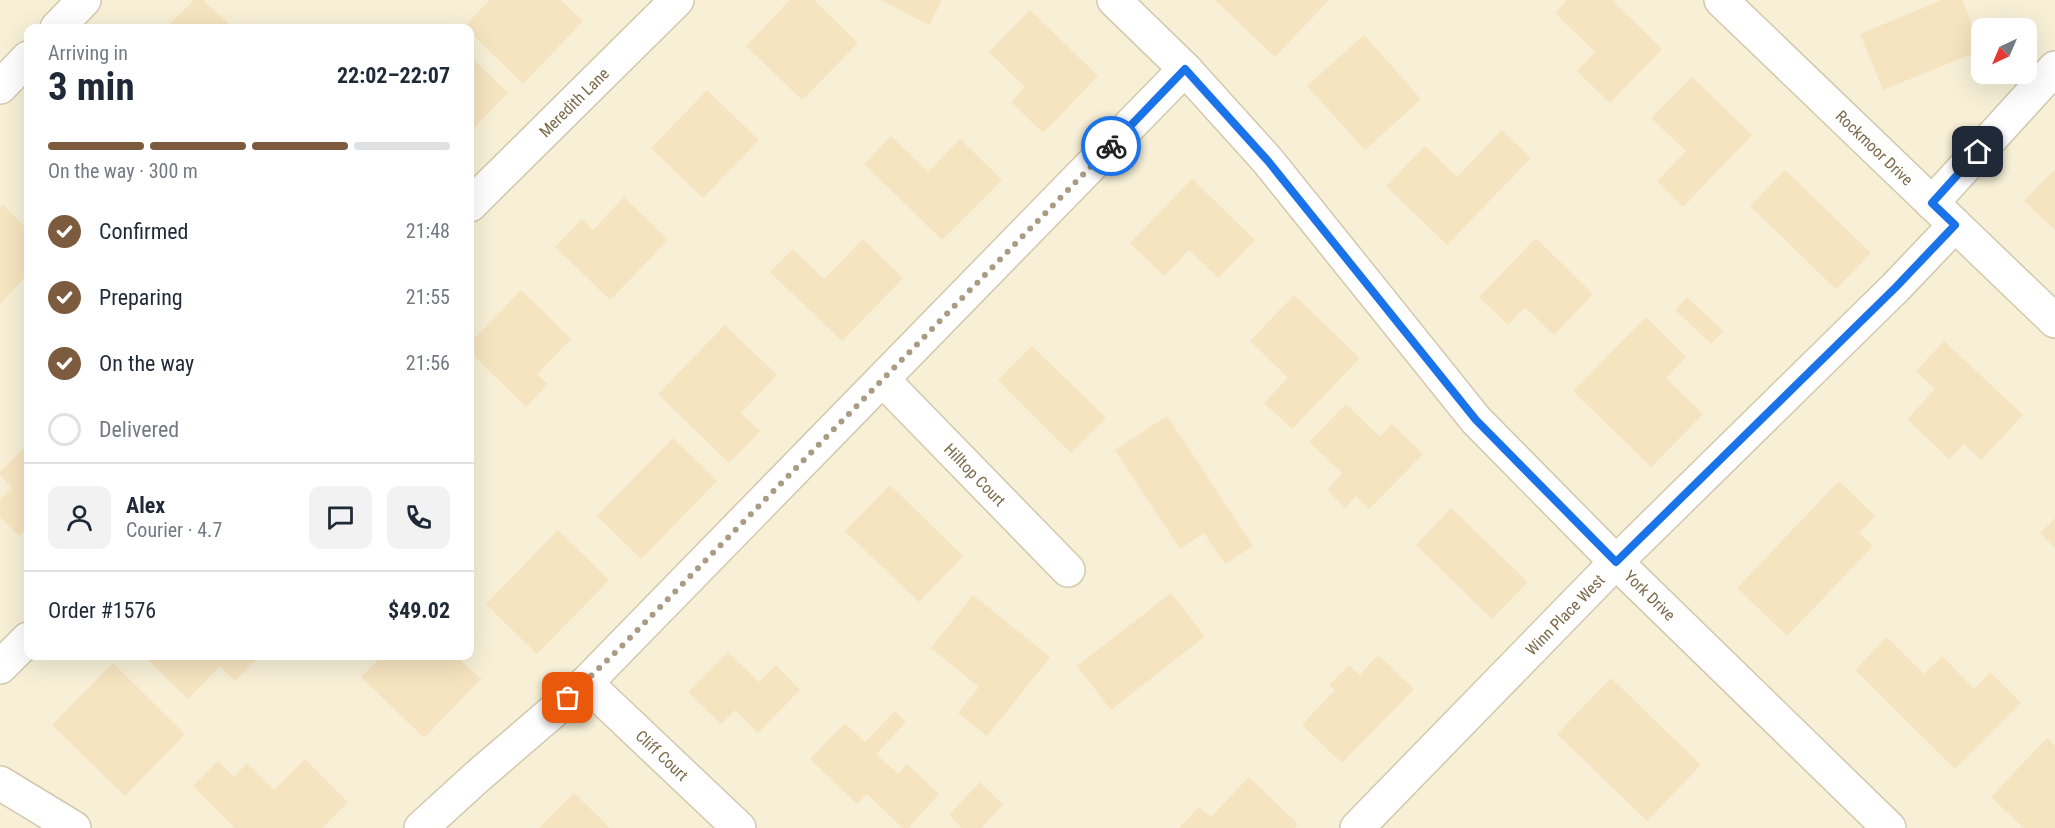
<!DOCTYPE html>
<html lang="en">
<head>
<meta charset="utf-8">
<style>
  :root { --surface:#fff; --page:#f2f2f3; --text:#1f2937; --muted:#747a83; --line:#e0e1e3; --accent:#7d5b3e }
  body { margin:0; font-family:"Roboto Condensed",sans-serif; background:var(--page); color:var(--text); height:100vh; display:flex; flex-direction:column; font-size:22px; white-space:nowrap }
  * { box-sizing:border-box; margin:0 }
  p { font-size:20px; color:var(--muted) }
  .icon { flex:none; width:33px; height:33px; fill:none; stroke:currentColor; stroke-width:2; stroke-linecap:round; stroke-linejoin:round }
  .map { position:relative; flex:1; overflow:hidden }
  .side { position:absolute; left:24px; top:24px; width:450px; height:636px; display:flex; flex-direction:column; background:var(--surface); border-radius:12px; box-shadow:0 6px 24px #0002 }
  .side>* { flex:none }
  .needle { width:39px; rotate:224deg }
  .tools { position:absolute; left:1971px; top:18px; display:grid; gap:12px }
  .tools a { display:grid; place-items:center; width:66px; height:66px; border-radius:12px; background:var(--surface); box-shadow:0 6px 24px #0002; font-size:30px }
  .pin { position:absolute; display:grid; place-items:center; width:51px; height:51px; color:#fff; margin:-26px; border-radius:12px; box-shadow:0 3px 9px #0006 }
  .courier { position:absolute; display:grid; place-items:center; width:60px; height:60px; margin:-30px; border:4px solid #1a73e8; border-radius:50%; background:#fff; color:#222; box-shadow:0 2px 8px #0007 }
  .headline em { font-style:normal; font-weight:700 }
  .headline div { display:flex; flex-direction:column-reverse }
  .headline { display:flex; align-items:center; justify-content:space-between; height:102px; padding:0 24px }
  h1 { font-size:39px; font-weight:700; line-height:45px }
  .bar { display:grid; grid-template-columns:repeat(4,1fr); gap:9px 6px; align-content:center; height:72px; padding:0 24px }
  .bar i { height:8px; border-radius:4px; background:var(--line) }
  .bar .on { background:var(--accent) }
  .bar p { grid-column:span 4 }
  .line { display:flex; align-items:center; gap:15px; padding:0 24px; border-top:2px solid var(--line) }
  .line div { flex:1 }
  .round { display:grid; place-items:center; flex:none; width:63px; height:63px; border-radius:12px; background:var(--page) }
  ol { padding:0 24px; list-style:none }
  li { display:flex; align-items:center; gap:18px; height:66px }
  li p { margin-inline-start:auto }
  li .icon { padding:6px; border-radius:50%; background:var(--accent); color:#fff; stroke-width:4 }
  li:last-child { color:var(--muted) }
  li i { width:33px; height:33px; border:3px solid var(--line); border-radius:50% }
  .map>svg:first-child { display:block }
</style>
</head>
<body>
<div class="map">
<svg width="2055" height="828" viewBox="0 0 2055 828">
  <rect width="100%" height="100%" fill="#fefcea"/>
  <path fill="#f7f0d7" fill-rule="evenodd" d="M0,0H2055V828H0ZM28,28H470V656H28ZM1982,28H2026V74H1982Z"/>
  <path fill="#f6e3bf" d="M194,0H203L233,28H166Z
    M490,0H561L583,21L523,84L470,32V28L464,27Z
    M790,0H814L858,43L802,100L746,46Z
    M881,0H942L929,25Z
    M1215,0H1329L1275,57Z
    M1567,0H1612L1662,49L1610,103L1577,71L1595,52L1555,13Z
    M1942,0H1962L1982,50L1883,90L1860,34Z
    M1030,10L1098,76L1043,133L1011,102L1025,87L989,52Z
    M1364,35L1421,99L1365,150L1307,86Z
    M470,56L508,93L470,132Z
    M1692,77L1752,135L1683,207L1657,181L1686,151L1651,118Z
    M707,90L759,140L703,198L651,148Z
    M1502,130L1531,158L1447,245L1386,186L1425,146L1457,177Z
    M891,136L928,172L960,139L1002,180L942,240L864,164Z
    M2055,169V230L2024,201Z
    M1785,170L1871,253L1836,289L1750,206Z
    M1192,179L1255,240L1218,278L1189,250L1164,276L1130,243Z
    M624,197L668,240L610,300L555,247L582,219L593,230Z
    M3,205L28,230V274L0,304V208Z
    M1536,238L1593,294L1554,335L1525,307L1508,325L1479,297Z
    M863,239L903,278L842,341L770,272L793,249L824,279Z
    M521,290L571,339L537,374L548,384L526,407L470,352V343Z
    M1294,295L1360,358L1292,429L1264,403L1288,378L1250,341Z
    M1687,297L1723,331L1711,344L1675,310Z
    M1646,317L1686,357L1666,378L1703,414L1651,467L1573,391Z
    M725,325L777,375L741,413L760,431L729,463L658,394Z
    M1944,341L2023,415L1981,460L1964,444L1949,459L1907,419L1935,389L1916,371Z
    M1032,346L1106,418L1071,453L998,380Z
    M1346,404L1380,437L1392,424L1423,454L1369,509L1356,496L1345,508L1327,490L1342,473L1309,442Z
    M1167,416L1253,546L1225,564L1204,533L1180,549L1115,450Z
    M673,438L717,481L641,559L597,516Z
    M28,444V526L19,536L0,517V500L12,488L0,475V472Z
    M1839,481L1875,516L1859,533L1873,546L1787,636L1737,588Z
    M890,485L963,556L919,602L845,531Z
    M1451,508L1528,582L1492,619L1416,545Z
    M2055,518V548L2040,533Z
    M558,530L609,580L537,654L486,604Z
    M1171,593L1205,636L1111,710L1077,666Z
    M973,595L1050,657L987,736L958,713L979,687L931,648Z
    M1887,637L1924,674L1942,656L1974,689L1990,672L2021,703L1955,769L1855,670Z
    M728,652L759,682L776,665L800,690L758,733L735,710L721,724L688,692Z
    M1378,655L1414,689L1342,763L1302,725L1335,690L1329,685L1349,665L1360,675Z
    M144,656H260L235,681L220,666L188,699Z
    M382,656H456L481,679L424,738L361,677Z
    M113,663L185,734L125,796L52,725Z
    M1611,678L1701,765L1647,821L1557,734Z
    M895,711L906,722L876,754L898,774L907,764L939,794L908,828H903L867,794L857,804L810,759L845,723L865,742Z
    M2047,738L2055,746V828H2024L1991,797Z
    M305,759L348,802L322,828H235L193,786L218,761L234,777L247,763L274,790Z
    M1249,777L1298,824L1294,828H1179L1199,807L1211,817Z
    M980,782L1003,805L981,828H962L949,815Z
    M574,793L610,828H539Z"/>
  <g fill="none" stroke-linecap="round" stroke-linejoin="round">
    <defs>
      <g id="street">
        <path id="s1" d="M1114,0L1185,69L1268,161L1476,420L1616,562L1889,828"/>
        <path id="s2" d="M1721,0L2055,321"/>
        <path d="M57,28L84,0"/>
        <path d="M0,87L28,58"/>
        <path d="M1932,203L2055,68"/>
        <path id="s3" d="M470,205L677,0"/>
        <path id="s4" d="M883,380L1068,570"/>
        <path d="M0,667L28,639"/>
        <path id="s5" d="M586,683L739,828"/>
        <path d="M0,783L74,828"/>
        <path d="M421,828L478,776L586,683L1185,69"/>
        <path id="s6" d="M1357,828L1616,562L1896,287L1955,225"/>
      </g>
    </defs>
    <use href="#street" stroke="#d3c8ad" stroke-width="36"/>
    <use href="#street" stroke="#fff" stroke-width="33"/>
  </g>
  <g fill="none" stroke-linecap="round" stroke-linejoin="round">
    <path stroke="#aa9c82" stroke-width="6" stroke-dasharray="0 10.8" d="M568,698L619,649L1111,146"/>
    <path stroke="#1a73e8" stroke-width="8" d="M1111,146L1185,69L1268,161L1476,420L1616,562L1896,287L1955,225L1932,203L1978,152"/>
  </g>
  <g text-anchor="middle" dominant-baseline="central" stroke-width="4.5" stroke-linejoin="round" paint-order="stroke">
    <g font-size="16" fill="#7c694a" stroke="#fffdf2">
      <text stroke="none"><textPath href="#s3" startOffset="146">Meredith Lane</textPath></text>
      <text stroke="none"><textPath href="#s2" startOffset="213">Rockmoor Drive</textPath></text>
      <text stroke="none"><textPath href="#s4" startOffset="132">Hilltop Court</textPath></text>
      <text stroke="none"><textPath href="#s1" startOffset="802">York Drive</textPath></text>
      <text stroke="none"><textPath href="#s6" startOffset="298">Winn Place West</textPath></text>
      <text stroke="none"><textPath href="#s5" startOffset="105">Cliff Court</textPath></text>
    </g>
  </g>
</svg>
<div class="tools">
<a><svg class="needle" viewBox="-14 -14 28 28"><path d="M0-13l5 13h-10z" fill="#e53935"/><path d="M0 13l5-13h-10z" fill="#747a83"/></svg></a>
</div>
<div class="pin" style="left:568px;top:698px;background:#ea580c"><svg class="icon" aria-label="bag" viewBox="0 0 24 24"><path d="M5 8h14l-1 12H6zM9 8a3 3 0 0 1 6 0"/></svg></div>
<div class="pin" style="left:1978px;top:152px;background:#1f2937"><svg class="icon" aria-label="home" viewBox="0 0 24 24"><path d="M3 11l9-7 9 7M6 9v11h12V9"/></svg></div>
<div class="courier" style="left:1111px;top:146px"><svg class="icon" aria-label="bike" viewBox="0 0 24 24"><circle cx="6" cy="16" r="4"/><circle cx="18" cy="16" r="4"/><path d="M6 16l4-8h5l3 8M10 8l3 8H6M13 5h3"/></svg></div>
<section class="side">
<div class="headline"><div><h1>3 min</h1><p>Arriving in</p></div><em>22:02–22:07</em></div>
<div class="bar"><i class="on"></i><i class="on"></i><i class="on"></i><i></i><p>On the way · 300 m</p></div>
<ol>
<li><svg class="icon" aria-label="check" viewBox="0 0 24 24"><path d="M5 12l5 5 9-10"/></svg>Confirmed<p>21:48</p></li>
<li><svg class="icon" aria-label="check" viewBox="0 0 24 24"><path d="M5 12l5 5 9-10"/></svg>Preparing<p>21:55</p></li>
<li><svg class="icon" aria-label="check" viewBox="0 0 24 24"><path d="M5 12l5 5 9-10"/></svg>On the way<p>21:56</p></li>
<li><i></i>Delivered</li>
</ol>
<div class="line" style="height:108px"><a class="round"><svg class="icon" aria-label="person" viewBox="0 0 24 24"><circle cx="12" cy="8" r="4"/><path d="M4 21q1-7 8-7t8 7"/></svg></a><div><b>Alex</b><p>Courier · 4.7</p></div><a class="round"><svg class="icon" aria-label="chat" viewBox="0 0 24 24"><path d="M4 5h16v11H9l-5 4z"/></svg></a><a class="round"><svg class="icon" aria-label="phone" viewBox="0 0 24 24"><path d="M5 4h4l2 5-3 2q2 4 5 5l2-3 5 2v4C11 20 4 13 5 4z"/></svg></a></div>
<div class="line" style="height:78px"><div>Order #1576</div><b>$49.02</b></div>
</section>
</div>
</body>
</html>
